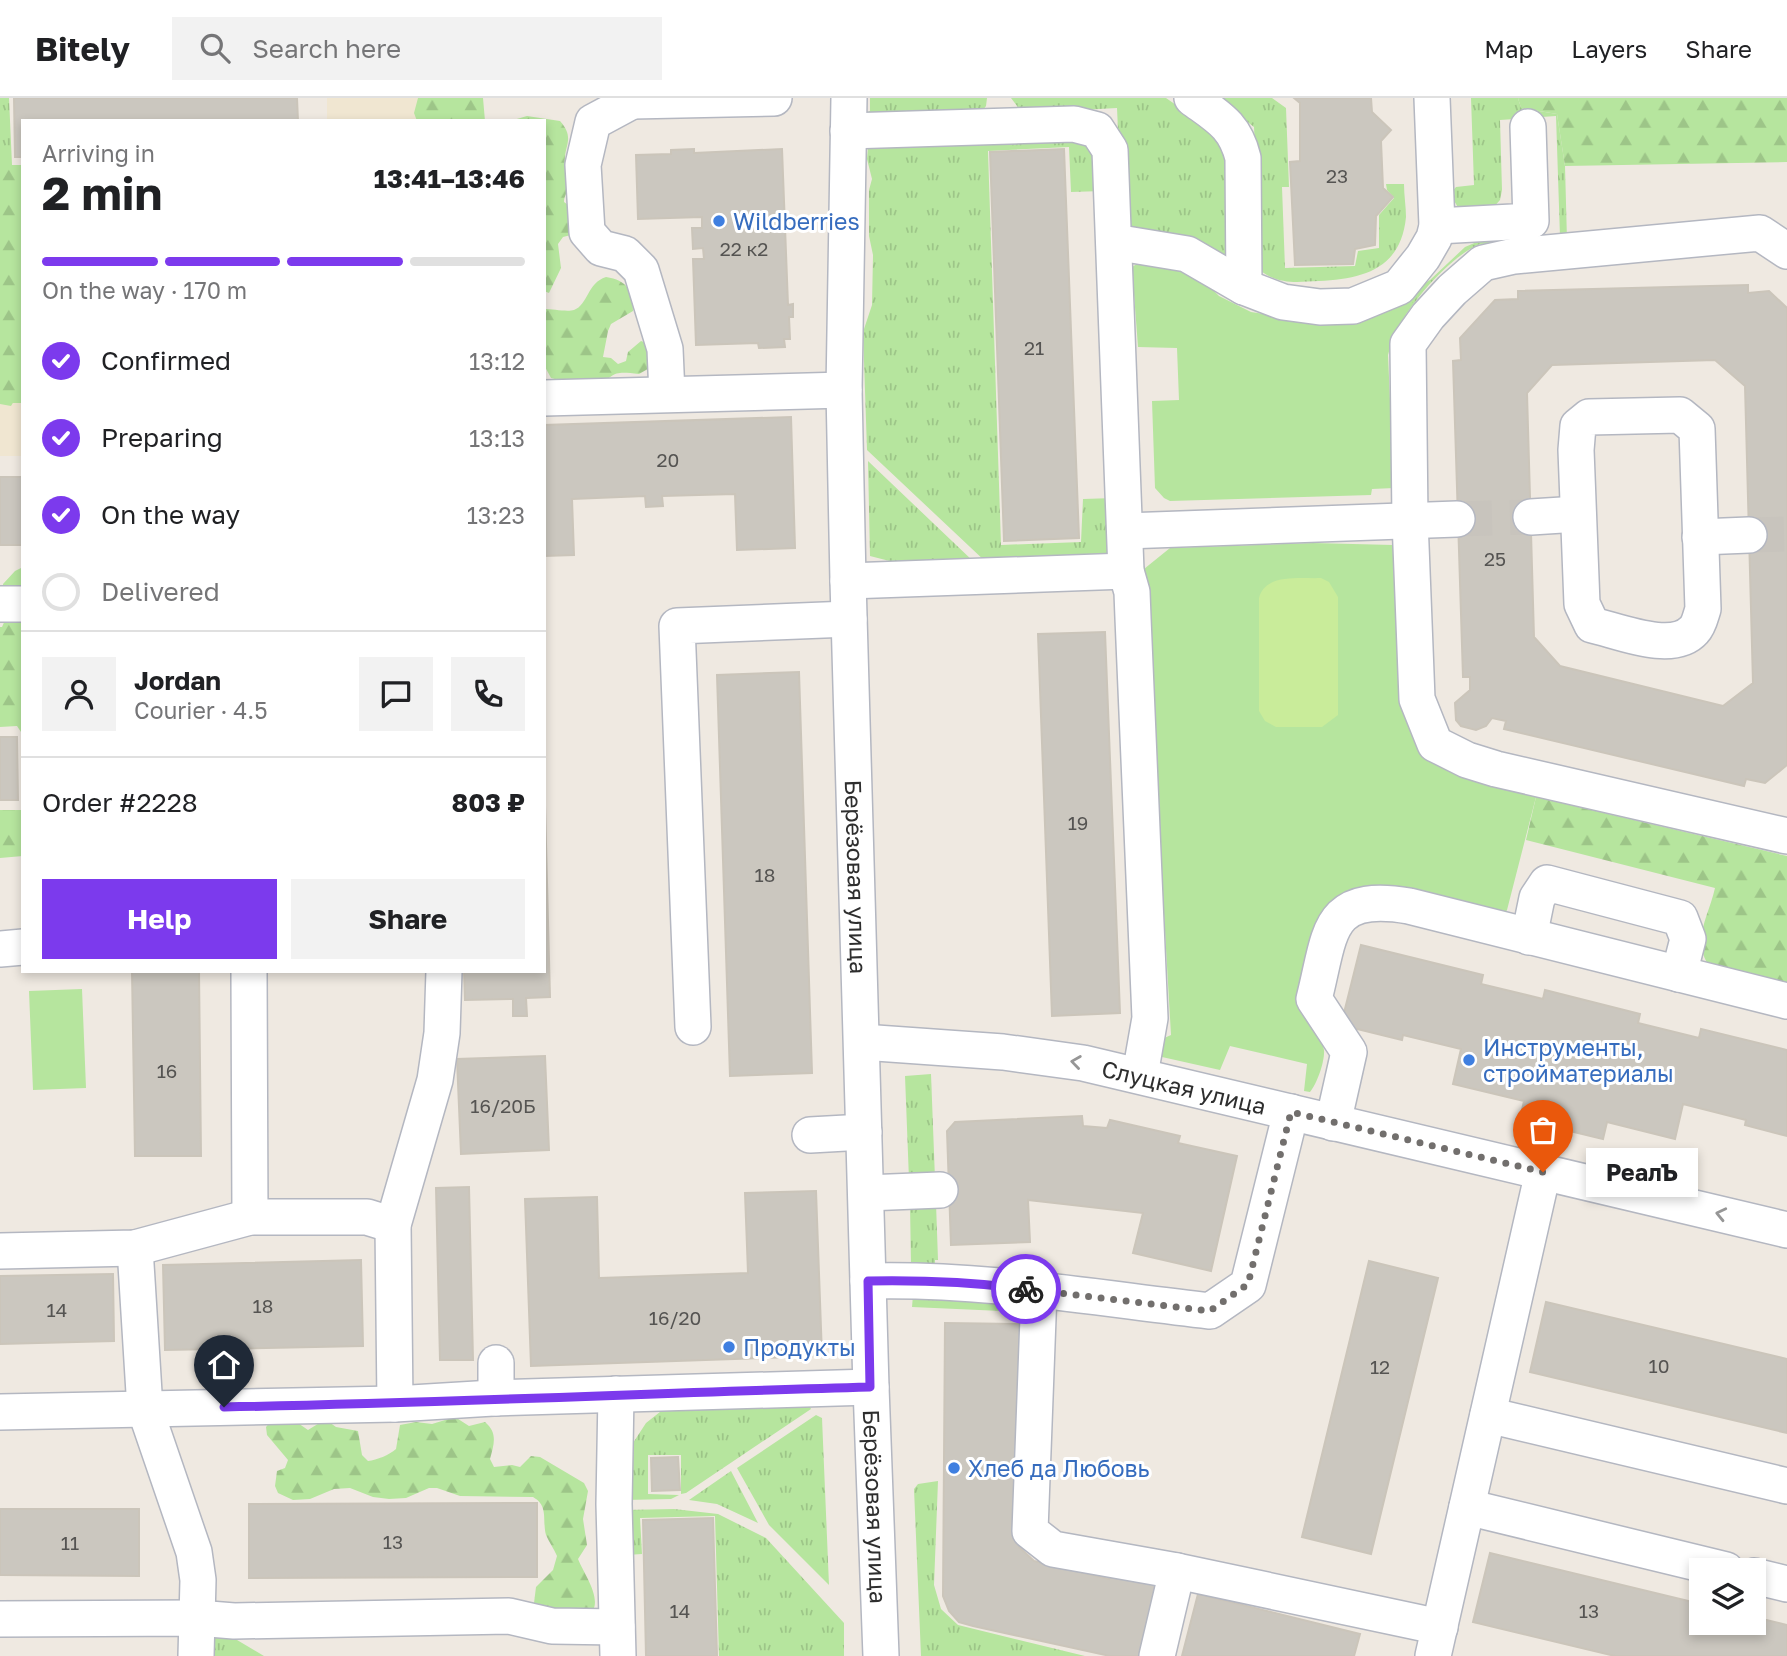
<!DOCTYPE html>
<html lang="en">
<head>
<meta charset="utf-8">
<style>
  :root { --surface:#fff; --page:#f2f2f2; --text:#202124; --muted:#757577; --line:#e0e0e0; --accent:#7c3aed }
  body { margin:0; font-family:"Golos Text",sans-serif; background:var(--page); color:var(--text); height:100vh; display:flex; flex-direction:column; font-size:26px; white-space:nowrap }
  * { box-sizing:border-box; margin:0 }
  p { font-size:23px; color:var(--muted) }
  .icon { flex:none; width:38px; height:38px; fill:none; stroke:currentColor; stroke-width:2; stroke-linecap:round; stroke-linejoin:round }
  .map { position:relative; flex:1; overflow:hidden }
  .details { position:absolute; left:21px; top:21px; width:525px; height:854px; display:flex; flex-direction:column; background:var(--surface); border-radius:0px; box-shadow:0 4px 10px #0003 }
  .details>* { flex:none }
  .tools { position:absolute; left:1689px; top:1460px; display:grid; gap:14px }
  .tools a { display:grid; place-items:center; width:77px; height:77px; border-radius:0px; background:var(--surface); box-shadow:0 4px 10px #0003; font-size:35px }
  .pin { position:absolute; display:grid; place-items:center; width:60px; height:60px; color:#fff; margin:-72px -30px; border-radius:50% 50% 50% 0; rotate:-45deg; box-shadow:0 0 7px #0007 }
  .pin .icon { rotate:45deg }
  .courier { position:absolute; display:grid; place-items:center; width:70px; height:70px; margin:-35px; border:5px solid #7c3aed; border-radius:50%; background:#fff; color:#222; box-shadow:0 2px 9px #0007 }
  .bubble { position:absolute; height:49px; border-radius:0px; background:var(--surface); box-shadow:0 4px 10px #0003; font-size:23px; font-weight:700; line-height:49px; text-align:center }
  .overview em { font-style:normal; font-weight:700 }
  .overview div { display:flex; flex-direction:column-reverse }
  .overview { display:flex; align-items:center; justify-content:space-between; height:119px; padding:0 21px }
  h1 { font-size:46px; font-weight:700; line-height:52px }
  .bar { display:grid; grid-template-columns:repeat(4,1fr); gap:10px 7px; align-content:center; height:84px; padding:0 21px }
  .bar i { height:9px; border-radius:5px; background:var(--line) }
  .bar .on { background:var(--accent) }
  .bar p { grid-column:span 4 }
  .line { display:flex; align-items:center; gap:18px; padding:0 21px; border-top:2px solid var(--line) }
  .line div { flex:1 }
  .round { display:grid; place-items:center; flex:none; width:74px; height:74px; border-radius:0px; background:var(--page) }
  ol { padding:0 21px; list-style:none }
  li { display:flex; align-items:center; gap:21px; height:77px }
  li p { margin-inline-start:auto }
  li .icon { padding:7px; border-radius:50%; background:var(--accent); color:#fff; stroke-width:4 }
  li:last-child { color:var(--muted) }
  li i { width:38px; height:38px; border:4px solid var(--line); border-radius:50% }
  .primary-button { display:flex; gap:14px; margin-top:auto; padding:14px 21px }
  .primary-button a { flex:1; height:80px; border-radius:0px; background:var(--accent); color:#fff; font-size:28px; font-weight:700; line-height:80px; text-align:center }
  .primary-button a+a { background:var(--page); color:var(--text) }
  header { display:flex; align-items:center; gap:42px; box-sizing:border-box; height:98px; padding:0 35px; background:var(--surface); border-bottom:2px solid var(--line) }
  header strong { font-size:33px }
  nav { display:flex; gap:38px; margin-inline-start:auto; font-size:24px }
  .search { width:490px; height:63px; background:var(--page); display:flex; align-items:center; gap:18px; box-sizing:border-box; padding:0 24px; border-radius:0px; color:var(--muted); font-size:26px }
  .map>svg:first-child { display:block }
</style>
</head>
<body>
<header>
<strong>Bitely</strong>
<div class="search"><svg class="icon" aria-label="search" viewBox="0 0 24 24"><circle cx="10" cy="10" r="6"/><path d="M15 15l6 6"/></svg>Search here</div>
<nav><a>Map</a><a>Layers</a><a>Share</a></nav>
</header>
<div class="map">
<svg width="1787" height="1558" viewBox="0 0 1787 1558">
  <defs>
    <pattern id="grass-tufts" width="24" height="20" patternUnits="userSpaceOnUse" patternTransform="scale(1.75)"><rect width="24" height="20" fill="#b6e59e"/><path d="M3 7l-1-3M5 7V3M7 7l1-3M15 17l-1-3M17 17v-4M19 17l1-3" fill="none" stroke="#9dc588"/></pattern>
    <pattern id="forest-firs" width="22" height="20" patternUnits="userSpaceOnUse" patternTransform="scale(1.75)"><rect width="22" height="20" fill="#b6e59e"/><path d="M5 1l3.5 6h-7zM16 11l3.5 6h-7z" fill="#9dc588"/></pattern>
  </defs>
  <rect width="100%" height="100%" fill="#efe9e1"/>
  <path fill="#f0e6d1" d="M327,0H455L456,23H327Z
    M0,83H23V358H0Z"/>
  <path fill="url(#grass-tufts)" d="M0,0H9L12,67H23V305H0Z
    M870,0H987L986,8L980,16L886,21L866,15L870,13Z
    M1011,0H1166L1218,36L1228,53L1232,170L1129,134L1119,54L1117,10L1027,15L1020,12Z
    M1216,0H1272L1286,10L1289,89H1282L1285,170L1355,168L1358,153L1379,150V117L1394,100L1387,92L1386,86H1404C1404,97 1406,109 1406,119C1401,171 1363,181 1319,183C1297,184 1280,187 1261,173L1254,29Z
    M1471,0H1518L1521,10L1557,16L1565,68L1567,142L1480,146C1449,159 1409,206 1395,236L1386,237L1392,209L1430,182L1465,149L1479,143L1560,139L1556,18L1500,22L1502,92L1500,102L1492,111H1459L1450,96L1456,89L1474,87Z
    M1073,31L1100,47L1103,93L1071,94L1069,49L988,53L1001,447L1081,444L1083,401L1114,400L1118,458L987,465L867,352L863,234L872,207L873,157L869,138V92L872,81L867,61L868,49Z
    M868,363L974,464L909,468L870,458Z
    M931,976L935,1081L909,1082L905,978Z
    M936,1105L938,1162H935V1167H911L910,1106L920,1110Z
    M913,1197L1021,1204L1026,1214L912,1209Z
    M809,1307L811,1311L686,1395L681,1396V1357H648V1396L679,1397L671,1401L625,1402L626,1365L633,1345L646,1325L665,1310Z
    M816,1317L822,1320L829,1487L769,1427L737,1370Z
    M731,1373L758,1425L717,1406L689,1402Z
    M938,1383L934,1487L941,1511L958,1527L1085,1558H921L914,1391L918,1386Z
    M674,1411L718,1416L766,1440L844,1525V1558H719L715,1418L640,1420L642,1456L627,1457L624,1412Z
    M211,1539H232L264,1558H210Z"/>
  <path fill="url(#forest-firs)" d="M418,0H483L485,23H417L414,15Z
    M1518,0H1787V64L1565,68L1557,16L1521,10Z
    M527,18L560,23C576,41 563,48 565,66C566,73 570,80 569,88C568,94 564,97 564,104L571,109L579,135L563,139L558,146L561,170L549,195L544,193V23H510Z
    M0,68L15,73L22,83L14,97L20,108L21,117L12,132L11,141L23,153L22,165L13,179L17,185L11,201L13,209L23,215V264L11,267L8,274L16,289L17,298L11,308L0,306Z
    M606,179C627,182 633,193 633,213L611,226L608,233L603,259L611,260L618,266L626,263L628,254L641,243L649,246L653,268L639,276C614,273 614,274 597,292L551,280L544,267V211C553,211 567,214 574,212C588,207 587,185 606,179Z
    M23,469V637L17,628L0,629V529H2L6,520L3,486L15,473Z
    M1536,699L1787,758V885L1707,865C1693,839 1709,817 1715,790L1526,742Z
    M0,712H23V758L0,760Z
    M455,1319L469,1328L485,1324C498,1335 494,1346 490,1361L494,1369L512,1367L520,1369L531,1358L540,1359L584,1385L588,1393L583,1421L587,1447L578,1461C584,1476 602,1500 592,1514L538,1512L534,1505L536,1489L553,1472L557,1458C554,1451 549,1444 546,1437C542,1422 549,1408 533,1399L460,1398L437,1390H429L406,1400L389,1401L373,1399L350,1390L334,1391L310,1401L293,1402L278,1395L275,1388L277,1373L285,1370L288,1362L267,1337L266,1329L272,1322L295,1323L308,1332L321,1324H329L336,1329L358,1333L362,1357L368,1363C377,1362 389,1357 396,1351L400,1327L416,1324L432,1326Z"/>
  <path fill="#b6e59e" d="M1140,164L1190,169L1219,198L1251,214L1277,218L1392,209L1430,182L1413,204L1395,232L1388,257L1394,390L1372,391L1371,397L1170,403L1164,400L1155,390L1152,303L1179,302L1177,250L1138,249L1132,169Z
    M1313,445L1393,447L1400,589L1424,656L1455,676L1485,687L1536,699L1507,812L1502,820L1378,792L1303,903L1301,914C1308,919 1323,943 1324,952C1325,963 1317,986 1310,994L1304,993L1307,966L1230,948L1220,972L1162,959L1160,957L1162,941L1171,937L1163,798L1152,733L1145,585L1144,471L1170,450Z
    M82,891L86,990L33,992L29,893Z"/>
  <path fill="#c9ec9a" d="M1321,480L1329,484L1338,499V617L1322,629H1276L1265,623L1259,613V500C1265,475 1300,481 1321,480Z"/>
  <path fill="#cbc7bf" stroke="#cbc5ba" stroke-width="2" fill-rule="evenodd" d="M14,0H297L298,23H23V59H15Z
    M1294,0H1371L1372,14L1391,32L1381,43L1383,90L1393,99L1376,118L1375,147L1355,151L1353,166L1295,167L1290,64L1300,63V5Z
    M694,51V55L782,51L788,207L793,206V219H789L790,241H784L785,249L759,250L758,245L696,247L693,161H704L703,150L693,151L692,130H702V119L638,121L636,57L671,56V52Z
    M1064,51L1079,440L1004,443L990,54Z
    M1748,187V195L1769,193L1787,210V667L1765,685L1746,681L1744,688L1504,631L1506,623L1492,620L1486,628L1476,632L1461,628L1456,622L1455,605L1470,592V579H1463L1453,263L1461,262L1460,240L1495,202L1518,201V193ZM1715,262L1745,288L1753,585L1723,608L1560,568L1534,539L1527,295L1552,267Z
    M791,319L795,450L737,452L735,396L662,398L663,408L646,409L645,398L572,401L574,457L544,458V327Z
    M0,379H23V447H0Z
    M1105,534L1120,915L1052,918L1038,536Z
    M799,574L812,975L730,978L717,577Z
    M0,639H17L18,702H0Z
    M544,669L550,899L526,900L527,918H513V901L465,902L464,873H544Z
    M1361,847L1483,877L1481,886L1543,901L1545,892L1640,916L1638,925L1699,940L1701,931L1787,952V1038L1745,1027L1746,1022L1683,1006L1675,1041L1607,1024L1603,1041L1520,1021L1524,1003L1453,986L1461,951L1403,937L1402,942L1341,927Z
    M132,873H199L201,1058H135Z
    M545,958L549,1052L461,1056L457,961Z
    M1082,1018L1083,1028L1107,1030L1110,1022L1180,1038L1178,1045L1237,1058L1211,1173L1133,1155L1143,1115L1028,1102L1030,1144L951,1147L947,1033L955,1024Z
    M469,1089L473,1262H440L436,1090Z
    M816,1093L822,1258L531,1268L525,1101L597,1099L599,1180L748,1175L745,1095Z
    M361,1162L363,1248L165,1252L163,1167Z
    M1369,1163L1438,1180L1371,1456L1302,1439Z
    M113,1176L114,1243L0,1246V1178Z
    M1546,1204L1787,1261V1335L1530,1274Z
    M945,1225L1026,1226L1019,1268V1449L1034,1463L1109,1481L1111,1473L1156,1484L1140,1558H1110L973,1528L959,1524L949,1513L943,1498Z
    M678,1359L680,1392L652,1393L651,1360Z
    M537,1405V1479L249,1480V1406Z
    M0,1411H139V1478L0,1477Z
    M713,1420L717,1558H646L643,1422Z
    M1490,1455L1701,1506V1524H1754V1519L1787,1527V1558H1615L1473,1524Z
    M1198,1496L1360,1536L1354,1558H1182Z"/>
  <g fill="none" stroke-linecap="round" stroke-linejoin="round">
    <path stroke="#c8c4bd" stroke-width="35" stroke-dasharray="35 18" stroke-linecap="butt" d="M1457,421L1531,419
      M1749,437L1787,436"/>
    <defs>
      <g id="minor">
        <path d="M631,0L632,3L593,24L583,67L587,134L601,150L625,156L641,172L665,251L667,296"/>
        <path id="s1" d="M849,0L844,292L848,483L871,1289L881,1558"/>
        <path d="M1192,0C1218,19 1235,27 1243,60L1244,189L1283,204L1320,209L1353,208L1399,189L1423,159L1434,140L1437,128L1432,0"/>
        <path d="M632,3L774,0"/>
        <path d="M848,33L1074,26L1097,32L1110,52L1126,473L1132,494L1133,520L1150,920L1140,977"/>
        <path d="M1437,128L1531,123L1528,29"/>
        <path d="M1114,144L1187,156L1244,189"/>
        <path d="M1787,153L1760,135L1514,158L1483,165L1452,192L1428,218L1408,246L1410,422L1417,601L1435,646L1467,662L1496,671L1787,738"/>
        <path d="M544,300L844,292"/>
        <path d="M1680,317L1697,331L1703,511C1701,517 1699,527 1694,532C1673,556 1619,533 1592,527L1582,506L1576,352L1578,328L1589,319Z"/>
        <path d="M1531,419L1578,416"/>
        <path d="M1125,433L1457,421"/>
        <path d="M1700,439L1749,437"/>
        <path d="M848,483L1126,473"/>
        <path d="M0,506H23"/>
        <path d="M1529,839L1537,800L1547,785L1680,820L1688,841L1679,876"/>
        <path d="M0,851L23,849"/>
        <path d="M249,873L250,1119"/>
        <path d="M693,929L677,528L849,521"/>
        <path id="s2" d="M862,944L1003,954L1083,965L1787,1132"/>
        <path d="M1333,1025L1349,954L1314,901C1331,835 1325,794 1409,808L1787,903"/>
        <path d="M810,1037L864,1034"/>
        <path d="M866,1095L940,1092"/>
        <path d="M135,1150L145,1311L194,1454L198,1482L196,1558"/>
        <path d="M0,1153L135,1150L250,1119H367L393,1127"/>
        <path d="M868,1183C982,1180 1096,1200 1210,1213L1248,1187L1291,1014"/>
        <path d="M1039,1193L1030,1433L1053,1451L1177,1473L1440,1529"/>
        <path d="M496,1265V1300"/>
        <path d="M616,1296L614,1406L618,1558"/>
        <path d="M395,1306L393,1127L435,982L442,935L444,873"/>
        <path d="M0,1314L395,1306L493,1300L871,1289"/>
        <path d="M1488,1317L1787,1388"/>
        <path d="M1467,1409L1726,1472"/>
        <path d="M1754,1478L1787,1486"/>
        <path d="M0,1521L197,1520L234,1523L509,1518L552,1528L617,1529"/>
        <path d="M1157,1558L1177,1473"/>
        <path d="M1433,1558L1543,1074"/>
      </g>
    </defs>
    <use href="#minor" stroke="#b4b7c1" stroke-width="38"/>
    <use href="#minor" stroke="#fff" stroke-width="35"/>
  </g>
  <defs><path id="oneway-chevron" d="M-2-3.5L2.5 0L-2 3.5" fill="none" stroke-width="1.6" stroke-linecap="round" stroke-linejoin="round" transform="scale(1.75)"/></defs>
  <g stroke="#969696">
    <use href="#oneway-chevron" transform="translate(1076 964) rotate(-172)"/>
    <use href="#oneway-chevron" transform="translate(1721 1116) rotate(-167)"/>
  </g>
  <g fill="none" stroke-linecap="round" stroke-linejoin="round">
    <path stroke="#726f6d" stroke-width="7" stroke-dasharray="0 12.6" d="M1026,1191L1210,1213L1248,1186L1291,1014L1543,1074"/>
    <path stroke="#7c3aed" stroke-width="9" d="M224,1309C440,1305 655,1295 870,1289L868,1183C921,1182 973,1184 1026,1191"/>
  </g>
  <g fill="#3f7fe0" stroke="#fff" stroke-width="2.5">
    <circle cx="719" cy="123" r="7"/>
    <circle cx="1469" cy="962" r="7"/>
    <circle cx="729" cy="1249" r="7"/>
    <circle cx="954" cy="1370" r="7"/>
  </g>
  <g text-anchor="middle" dominant-baseline="central" stroke-width="6" stroke-linejoin="round" paint-order="stroke">
    <g font-size="19" fill="#555452">
      <text x="1337" y="77">23</text>
      <text x="744" y="150">22 к2</text>
      <text x="1034" y="249">21</text>
      <text x="668" y="361">20</text>
      <text x="1495" y="460">25</text>
      <text x="1078" y="724">19</text>
      <text x="765" y="776">18</text>
      <text x="167" y="972">16</text>
      <text x="503" y="1007">16/20Б</text>
      <text x="263" y="1207">18</text>
      <text x="57" y="1211">14</text>
      <text x="675" y="1219">16/20</text>
      <text x="1659" y="1267">10</text>
      <text x="1380" y="1268">12</text>
      <text x="393" y="1443">13</text>
      <text x="70" y="1444">11</text>
      <text x="680" y="1512">14</text>
      <text x="1589" y="1512">13</text>
    </g>
    <g font-size="23" fill="#366cbe" stroke="#fff" text-anchor="start">
      <text x="733" y="123">Wildberries</text>
      <text x="1483" y="949">Инструменты,<tspan x="1483" dy="26">стройматериалы</tspan></text>
      <text x="743" y="1249">Продукты</text>
      <text x="968" y="1370">Хлеб да Любовь</text>
    </g>
    <g font-size="23" fill="#2e2e2e" stroke="#fff">
      <text stroke="none"><textPath href="#s1" startOffset="779">Берёзовая улица</textPath></text>
      <text stroke="none"><textPath href="#s2" startOffset="326">Слуцкая улица</textPath></text>
      <text stroke="none"><textPath href="#s1" startOffset="1409">Берёзовая улица</textPath></text>
    </g>
  </g>
</svg>
<div class="tools">
<a><svg class="icon" aria-label="layers" viewBox="0 0 24 24"><path d="M12 4l9 5-9 5-9-5zM3 14l9 5 9-5"/></svg></a>
</div>
<div class="pin" style="left:1543px;top:1074px;background:#ea580c"><svg class="icon" aria-label="bag" viewBox="0 0 24 24"><path d="M5 8h14l-1 12H6zM9 8a3 3 0 0 1 6 0"/></svg></div>
<div class="pin" style="left:224px;top:1309px;background:#1f2937"><svg class="icon" aria-label="home" viewBox="0 0 24 24"><path d="M3 11l9-7 9 7M6 9v11h12V9"/></svg></div>
<div class="courier" style="left:1026px;top:1191px"><svg class="icon" aria-label="bike" viewBox="0 0 24 24"><circle cx="6" cy="16" r="4"/><circle cx="18" cy="16" r="4"/><path d="M6 16l4-8h5l3 8M10 8l3 8H6M13 5h3"/></svg></div>
<div class="bubble" style="left:1586px;top:1050px;width:112px">РеалЪ</div>
<section class="details">
<div class="overview"><div><h1>2 min</h1><p>Arriving in</p></div><em>13:41–13:46</em></div>
<div class="bar"><i class="on"></i><i class="on"></i><i class="on"></i><i></i><p>On the way · 170 m</p></div>
<ol>
<li><svg class="icon" aria-label="check" viewBox="0 0 24 24"><path d="M5 12l5 5 9-10"/></svg>Confirmed<p>13:12</p></li>
<li><svg class="icon" aria-label="check" viewBox="0 0 24 24"><path d="M5 12l5 5 9-10"/></svg>Preparing<p>13:13</p></li>
<li><svg class="icon" aria-label="check" viewBox="0 0 24 24"><path d="M5 12l5 5 9-10"/></svg>On the way<p>13:23</p></li>
<li><i></i>Delivered</li>
</ol>
<div class="line" style="height:126px"><a class="round"><svg class="icon" aria-label="person" viewBox="0 0 24 24"><circle cx="12" cy="8" r="4"/><path d="M4 21q1-7 8-7t8 7"/></svg></a><div><b>Jordan</b><p>Courier · 4.5</p></div><a class="round"><svg class="icon" aria-label="chat" viewBox="0 0 24 24"><path d="M4 5h16v11H9l-5 4z"/></svg></a><a class="round"><svg class="icon" aria-label="phone" viewBox="0 0 24 24"><path d="M5 4h4l2 5-3 2q2 4 5 5l2-3 5 2v4C11 20 4 13 5 4z"/></svg></a></div>
<div class="line" style="height:91px"><div>Order #2228</div><b>803 ₽</b></div>
<div class="primary-button"><a>Help</a><a>Share</a></div>
</section>
</div>
</body>
</html>
